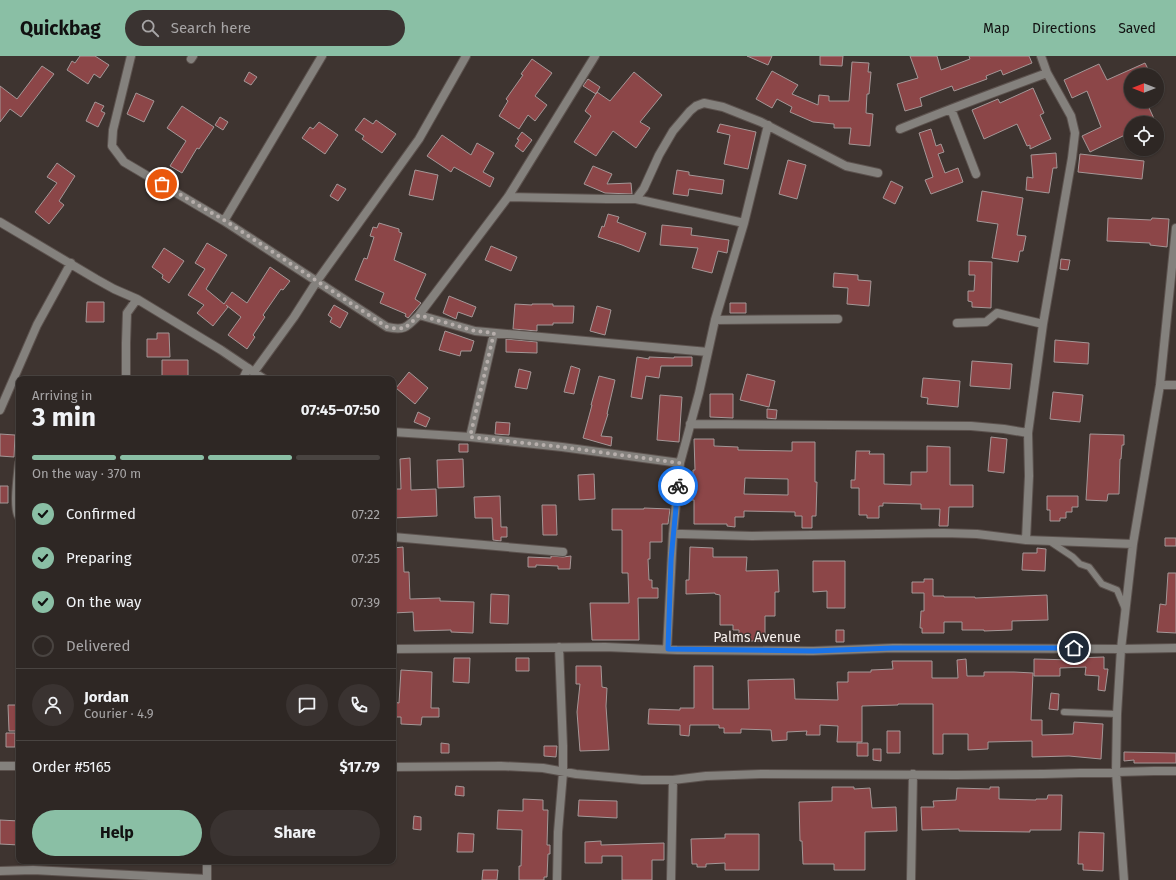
<!DOCTYPE html>
<html lang="en">
<head>
<meta charset="utf-8">
<style>
  :root { --surface:#2e2724; --page:#3a3331; --text:#f1f3f6; --muted:#a7a5a6; --line:#494441; --accent:#8abfa5 }
  body { margin:0; font-family:"Fira Sans",sans-serif; background:var(--page); color:var(--text); height:100vh; display:flex; flex-direction:column; font-size:15px; white-space:nowrap }
  * { box-sizing:border-box; margin:0 }
  p { font-size:13px; color:var(--muted) }
  .icon { flex:none; width:22px; height:22px; fill:none; stroke:currentColor; stroke-width:2; stroke-linecap:round; stroke-linejoin:round }
  .map { position:relative; flex:1; overflow:hidden }
  .sheet { position:absolute; left:16px; top:320px; width:380px; height:488px; display:flex; flex-direction:column; background:var(--surface); border-radius:8px; box-shadow:0 1px 3px #0004,0 0 0 1px var(--line) }
  .sheet>* { flex:none }
  .needle { width:26px; rotate:270deg }
  .tools { position:absolute; left:1124px; top:12px; display:grid; gap:8px }
  .tools a { display:grid; place-items:center; width:40px; height:40px; border-radius:50%; background:var(--surface); box-shadow:0 1px 3px #0004,0 0 0 1px var(--line); font-size:20px }
  .pin { position:absolute; display:grid; place-items:center; width:34px; height:34px; color:#fff; margin:-17px; border:2px solid #fff; border-radius:50%; box-shadow:0 1px 4px #0007 }
  .courier { position:absolute; display:grid; place-items:center; width:40px; height:40px; margin:-20px; border:3px solid #1a73e8; border-radius:50%; background:#fff; color:#222; box-shadow:0 1px 5px #0007 }
  .overview em { font-style:normal; font-weight:700 }
  .overview div { display:flex; flex-direction:column-reverse }
  .overview { display:flex; align-items:center; justify-content:space-between; height:68px; padding:0 16px }
  h1 { font-size:26px; font-weight:700; line-height:30px }
  .bar { display:grid; grid-template-columns:repeat(4,1fr); gap:6px 4px; align-content:center; height:48px; padding:0 16px }
  .bar i { height:5px; border-radius:3px; background:var(--line) }
  .bar .active { background:var(--accent) }
  .bar p { grid-column:span 4 }
  .line { display:flex; align-items:center; gap:10px; padding:0 16px; border-top:1px solid var(--line) }
  .line div { flex:1 }
  .round { display:grid; place-items:center; flex:none; width:42px; height:42px; border-radius:21px; background:var(--page) }
  ol { padding:0 16px; list-style:none }
  li { display:flex; align-items:center; gap:12px; height:44px }
  li p { margin-inline-start:auto }
  li .icon { padding:4px; border-radius:50%; background:var(--accent); color:#111; stroke-width:4 }
  li:last-child { color:var(--muted) }
  li i { width:22px; height:22px; border:2px solid var(--line); border-radius:50% }
  .action { display:flex; gap:8px; margin-top:auto; padding:8px 16px }
  .action a { flex:1; height:46px; border-radius:24px; background:var(--accent); color:#111; font-size:16px; font-weight:700; line-height:46px; text-align:center }
  .action a+a { background:var(--page); color:var(--text) }
  header { display:flex; align-items:center; gap:24px; box-sizing:border-box; height:56px; padding:0 20px; background:var(--accent); color:#111 }
  header strong { font-size:19px }
  nav { display:flex; gap:22px; margin-inline-start:auto; font-size:14px }
  .search { width:280px; height:36px; background:var(--page); display:flex; align-items:center; gap:10px; box-sizing:border-box; padding:0 14px; border-radius:22px; color:var(--muted); font-size:15px }
  .map>svg:first-child { display:block }
</style>
</head>
<body>
<header>
<strong>Quickbag</strong>
<div class="search"><svg class="icon" aria-label="search" viewBox="0 0 24 24"><circle cx="10" cy="10" r="6"/><path d="M15 15l6 6"/></svg>Search here</div>
<nav><a>Map</a><a>Directions</a><a>Saved</a></nav>
</header>
<div class="map">
<svg width="1176" height="824" viewBox="0 0 1176 824">
  <rect width="100%" height="100%" fill="#3e3430"/>
  <path fill="#8c4648" stroke="#a49797" fill-rule="evenodd" d="M80,0H95L109,9L100,22L94,18L88,28L67,14L72,5L75,7Z
    M747,0H772L768,9Z
    M820,0H843L842,10L820,9Z
    M910,0H937L941,14L970,3L969,0H1029L1032,7L1003,19L1001,14L986,20L987,23L954,35L952,30L920,42L922,50L905,55L897,28L918,22Z
    M532,3L552,17L535,40L547,49L535,65L528,59L519,73L499,60L508,45L506,43L523,19L521,18Z
    M852,6L869,7L868,16H871L869,38H867L866,57L873,58L870,90L849,88L851,72H834V68L813,66L790,56L792,51L777,43L772,52L756,43L772,15L798,29L792,38L818,49L819,39L829,40V45H849Z
    M1145,7L1151,19H1131V45H1146L1155,65L1150,67H1131V76L1090,96L1082,80L1101,71L1087,35L1072,42L1064,24L1099,8L1107,24Z
    M42,10L54,18L21,61L10,53L0,66V30L17,43Z
    M249,16L257,21L251,29L244,25Z
    M634,16L662,39L640,66L650,72L636,92L613,75L596,100L574,86L591,60L585,55L597,36L610,45Z
    M588,23L600,31L596,38L583,30Z
    M1033,32L1044,57L1040,59L1051,83L1030,93V89L1027,90L1017,68L984,83L972,54L998,43L1000,47Z
    M136,37L154,45L144,66L127,58Z
    M95,46L104,50L101,55L105,57L98,71L86,65Z
    M182,50L214,71L199,93L197,92L182,117L170,110L186,85L167,72Z
    M220,61L228,66L223,74L215,69Z
    M364,62L373,68L376,64L396,78L382,97L362,83L364,80L355,74Z
    M319,66L338,79L325,98L302,82L310,71L313,73Z
    M720,68L756,76L748,113L724,108L730,79L717,76Z
    M931,73L936,90L941,88L944,96L938,98L945,117L958,112L963,126L931,138L925,124L933,121L919,77Z
    M522,76L532,84L523,96L515,90L519,84L517,83Z
    M442,79L471,99L477,87L494,97L483,116L494,122L490,131L454,111L451,116L427,100Z
    M1056,97L1057,112H1053L1049,137L1026,134L1027,121L1033,122L1031,99Z
    M1080,98L1144,105L1142,123L1078,116Z
    M788,104L806,109L797,143L779,138Z
    M57,107L75,120L59,145L64,149L49,168L35,156L57,127L47,121Z
    M593,110L612,118L607,128L631,127L632,138L605,137L584,128Z
    M415,114L438,119L433,144L409,139Z
    M677,114L689,116V119L724,124L722,138L689,133L688,140L673,138Z
    M891,125L903,131L895,148L883,142Z
    M337,128L346,133L338,145L330,140Z
    M982,135L1023,142L1017,179L1026,180L1023,195H1020L1018,206L992,202L998,168L977,165Z
    M608,158L619,161L617,166L646,177L639,196L622,189L598,181L602,170L604,171Z
    M1108,162L1151,164L1152,162L1169,163L1167,191L1150,189V187L1107,185Z
    M379,167L399,173V176L402,177L394,204L426,218L415,243L421,247L408,262L405,260L406,258L380,247L384,237L355,224L364,202L367,203L374,181L370,180L373,171L377,172Z
    M662,169L692,172L691,179L729,184L727,197L718,195L712,217L692,212L698,192L660,189Z
    M207,187L227,199L206,233L224,248L232,236L247,247L270,211L290,225L283,234L281,233L263,259L265,261L253,279L255,281L247,293L228,279L241,261L226,249L228,251L213,270L197,257L204,249L188,239L205,213L195,207Z
    M491,190L517,201L511,215L485,204Z
    M164,192L184,205L169,227L162,222L163,219L152,211Z
    M1061,203L1070,204L1068,214L1060,213Z
    M969,205L992,206L991,252L972,251V246L968,245V235H974L975,219H969Z
    M834,217L858,219V224L871,225L869,250L847,248L848,232L833,231Z
    M449,240L476,251L472,261L458,256L456,263L443,257Z
    M87,246H104V266H86Z
    M730,247H746V257H730Z
    M515,248L532,249V248H553V250H574L573,267H553V269H537V275L513,273Z
    M334,249L348,257L340,272L330,266L332,262L328,259Z
    M597,250L611,254L605,279L590,275Z
    M445,275L474,285L471,295H461L460,300L439,294Z
    M157,277H169L170,301H147V283H157Z
    M506,283L537,286V297L506,296Z
    M1055,284L1089,287L1088,308L1054,306Z
    M637,301L649,303V301L674,302V301H692V310H661L659,322L646,320L642,343L631,341Z
    M162,304H188V323H162Z
    M972,305L1012,308L1010,333L970,330Z
    M571,310L580,313L574,338L564,336Z
    M519,313L531,316L527,333L515,331Z
    M409,316L428,332L415,348L396,332Z
    M747,318L775,325L769,351L740,344Z
    M599,320L615,324L607,358H608L601,380L612,381L611,390L583,382L592,349H591Z
    M923,322L960,325L958,351L927,348L928,342L921,341Z
    M1053,336L1083,339L1080,366L1050,363Z
    M710,338H733V362L710,361Z
    M660,339L682,341L679,386L657,384Z
    M767,353L777,354L776,363L767,362Z
    M418,356L430,362L426,371L414,366Z
    M496,366L510,367L509,379L495,378Z
    M0,378L15,379L14,401L0,400Z
    M1090,378L1124,379V389H1122L1121,403H1120L1119,438H1108L1107,445L1086,444Z
    M991,381L1007,383L1004,417L988,415Z
    M694,383H714V390L738,391V394L792,395V386H815V426H817L816,460H812V472H802V460H795V456L744,455V461H735V471L727,470V468H694V444H691V432H693V414H695ZM745,422L788,423V439L744,438Z
    M459,388H468V396H459Z
    M927,390L950,391V429H973V451H949L948,470H939L940,453H921V448L883,447V450H879V462H867V459H859V432H851V424H855L856,395H870L869,398H884V428L911,429V416H927Z
    M410,402L411,434L436,433L437,460L393,462V433H401L400,403Z
    M463,403L464,431L438,432L437,404Z
    M594,418L595,443L579,444L578,419Z
    M0,430H8V447H0Z
    M500,440L501,471H507V481H501V485L493,484L492,462H475L474,441Z
    M1047,440H1078V451H1072V456H1066V462H1060V465H1050V454H1047Z
    M542,449H556L557,479H543Z
    M644,452L670,453L668,468H662V486H650V503H648L649,524H652V532H658V542H638L639,584H592L590,547H629L628,517H622V474H612V453H644Z
    M1165,482H1176V490H1165Z
    M403,491L404,516H409L410,543L440,542V545L474,546L473,577L451,576V574L414,575L413,556L393,557V492Z
    M690,491L713,492V501H747L746,515L778,514L779,536H775V560H765V585H749V583L739,582V574H733V569H720V539L715,538V537L686,538V524H689Z
    M1037,492L1046,493L1045,515L1022,514L1023,497H1037Z
    M551,500L563,501L571,500L570,513H558V510L536,509V511H528V501L551,502Z
    M813,505H845V552H827V535L813,536Z
    M1168,517H1176V577L1157,576L1160,548L1166,549Z
    M924,523H933V540H944V541H975V542L1047,539L1048,564L1012,565V574L984,575V574H962V566H944V577H922V572H920L921,555H924V537H912V526H924Z
    M491,538L509,539L508,568L490,567Z
    M836,574H844V586H836Z
    M1104,601V613H1108L1105,635L1098,634L1099,620L1085,619L1086,611L1060,612V620H1034V603L1074,604V602Z
    M454,602H470L469,627L453,626Z
    M516,602H529V615H516Z
    M966,603L967,620H984V616H1014L1033,617L1031,664H1042V679L1073,678L1074,666L1103,668L1101,703L1069,700L1032,701V685L988,686V693L968,694V678H943V698H933V648H898V649L862,650V686H837L838,670L820,669V679H806L807,675L787,676V684L772,685L771,674L741,673V677H724V672H719V669H690L689,680L680,679V669L648,668L649,653L680,654V652H694V610H713V653H749L748,624L794,623L795,643L838,644L837,626H848V616H871V614L893,613L892,605H932V622H958L957,604Z
    M576,610H601L602,631L607,632L606,650L609,694L580,695L577,656L580,628H576Z
    M401,614L432,616L431,652H439V661H422L421,669L401,668V661H393V646L399,647Z
    M1051,637L1059,638L1058,654L1049,653Z
    M8,649H19V675H9Z
    M887,675H900V697H887Z
    M6,677H15V691H6Z
    M441,687L449,688V697H441Z
    M857,687H868V700H857Z
    M544,690H557L556,701L544,700Z
    M873,693H881V705L873,704Z
    M1124,696L1174,697H1176V707H1134V704L1124,705Z
    M456,730L464,731V740L455,739Z
    M832,731H854V733L870,732L872,752L896,751L897,775L865,776V814H834V808H803L802,785H800L799,746L832,745Z
    M990,731H999V743L1036,744V743H1047L1048,739H1062L1061,774H1030V776L959,775V773L922,774L921,751H934L933,745L956,744L957,732L990,733Z
    M523,743L543,744V754H548L547,789H550V798H548L547,821H544V824H519V810H521L522,774L497,773L498,754L523,755Z
    M579,744L617,745V762L578,760Z
    M414,760L421,761V774L413,773Z
    M0,764L19,765V789L0,788Z
    M1079,776L1104,777L1103,815L1083,814V808H1078Z
    M458,777L474,778L473,796H457Z
    M725,778H759V814H725V807L706,808V811H697V808H692L691,783L725,782Z
    M601,785V789L664,787V804H652V824H622V800H602V807H585V786Z
    M483,814H498L497,824H482Z"/>
  <g fill="none" stroke-linecap="round" stroke-linejoin="round">
    <defs>
      <path id="lane" d="M1049,485L1073,501L1080,508L1089,511L1102,528L1117,534L1125,553
        M1064,656L1117,658"/>
      <path id="street" d="M131,0L113,74L112,90L124,106L224,165L387,271C405,275 407,271 419,259L508,141L595,0
        M191,3L193,0
        M951,53L976,118
        M900,73C949,53 998,35 1047,17
        M508,141L607,143H636L644,132L659,99L673,75L690,55L696,50L704,47L723,51L761,66L846,110L878,117
        M636,143L744,167
        M224,165L322,0
        M0,166L96,223L114,233L137,243L221,294L264,323
        M419,259L475,275L708,296
        M715,264L838,263
        M957,267L986,266L997,257L1043,268
        M254,316L294,261L317,225L419,83L466,0
        M126,323V287L127,257L137,243
        M243,323L248,312
        M1160,329H1176
        M0,354L37,269L71,207
        M690,368L971,370L1004,373L1028,377
        M393,376L470,381L562,391L680,407
        M470,381L494,277
        M19,407C18,420 13,451 19,461
        M673,478H682L752,480L944,477L977,478L1026,484L1133,488
        M393,481L563,496
        M1026,484L1029,420L1028,377L1043,268L1072,102L1075,77L1071,60L1047,17L1041,0
        M393,593L605,591L677,594L813,595L893,592L1121,593L1176,592
        M667,593L673,478L680,407L699,337L715,264L744,167L768,69
        M0,710H19
        M393,711L501,710L543,712L576,718L642,724H673L706,720L761,718L956,719L1043,718L1154,715H1176
        M0,815L33,814L207,823
        M207,824V805
        M557,824L558,776L563,717V690L559,591
        M671,824L673,724
        M911,824L913,718
        M1124,824L1116,716L1117,658L1121,593L1133,488L1160,329L1176,172"/>
    </defs>
    <use href="#lane" stroke="#5c524e" stroke-width="8"/>
    <use href="#street" stroke="#5c524e" stroke-width="10"/>
    <use href="#lane" stroke="#84817d" stroke-width="6"/>
    <use href="#street" stroke="#84817d" stroke-width="8"/>
  </g>
  <g fill="none" stroke-linecap="round" stroke-linejoin="round">
    <path stroke="#b6aeab" stroke-width="4" stroke-dasharray="0 7.2" d="M162,128L224,164L387,271C405,275 407,271 419,259L475,275L494,277L470,381L562,391L680,407L678,430"/>
    <path stroke="#1a73e8" stroke-width="5" d="M678,430L671,504L668,593L813,595L893,592H1074"/>
  </g>
  <g text-anchor="middle" dominant-baseline="central" stroke-width="3" stroke-linejoin="round" paint-order="stroke">
    <g font-size="14" fill="#f7f0ed" stroke="#3e3430">
      <text x="757" y="581">Palms Avenue</text>
    </g>
  </g>
</svg>
<div class="tools">
<a><svg class="needle" viewBox="-14 -14 28 28"><path d="M0-13l5 13h-10z" fill="#e53935"/><path d="M0 13l5-13h-10z" fill="#a7a5a6"/></svg></a>
<a><svg class="icon" aria-label="locate" viewBox="0 0 24 24"><circle cx="12" cy="12" r="6"/><path d="M12 2v4M12 18v4M2 12h4M18 12h4"/></svg></a>
</div>
<div class="pin" style="left:162px;top:128px;background:#ea580c"><svg class="icon" aria-label="bag" viewBox="0 0 24 24"><path d="M5 8h14l-1 12H6zM9 8a3 3 0 0 1 6 0"/></svg></div>
<div class="pin" style="left:1074px;top:592px;background:#1f2937"><svg class="icon" aria-label="home" viewBox="0 0 24 24"><path d="M3 11l9-7 9 7M6 9v11h12V9"/></svg></div>
<div class="courier" style="left:678px;top:430px"><svg class="icon" aria-label="bike" viewBox="0 0 24 24"><circle cx="6" cy="16" r="4"/><circle cx="18" cy="16" r="4"/><path d="M6 16l4-8h5l3 8M10 8l3 8H6M13 5h3"/></svg></div>
<section class="sheet">
<div class="overview"><div><h1>3 min</h1><p>Arriving in</p></div><em>07:45–07:50</em></div>
<div class="bar"><i class="active"></i><i class="active"></i><i class="active"></i><i></i><p>On the way · 370 m</p></div>
<ol>
<li><svg class="icon" aria-label="check" viewBox="0 0 24 24"><path d="M5 12l5 5 9-10"/></svg>Confirmed<p>07:22</p></li>
<li><svg class="icon" aria-label="check" viewBox="0 0 24 24"><path d="M5 12l5 5 9-10"/></svg>Preparing<p>07:25</p></li>
<li><svg class="icon" aria-label="check" viewBox="0 0 24 24"><path d="M5 12l5 5 9-10"/></svg>On the way<p>07:39</p></li>
<li><i></i>Delivered</li>
</ol>
<div class="line" style="height:72px"><a class="round"><svg class="icon" aria-label="person" viewBox="0 0 24 24"><circle cx="12" cy="8" r="4"/><path d="M4 21q1-7 8-7t8 7"/></svg></a><div><b>Jordan</b><p>Courier · 4.9</p></div><a class="round"><svg class="icon" aria-label="chat" viewBox="0 0 24 24"><path d="M4 5h16v11H9l-5 4z"/></svg></a><a class="round"><svg class="icon" aria-label="phone" viewBox="0 0 24 24"><path d="M5 4h4l2 5-3 2q2 4 5 5l2-3 5 2v4C11 20 4 13 5 4z"/></svg></a></div>
<div class="line" style="height:52px"><div>Order #5165</div><b>$17.79</b></div>
<div class="action"><a>Help</a><a>Share</a></div>
</section>
</div>
</body>
</html>
